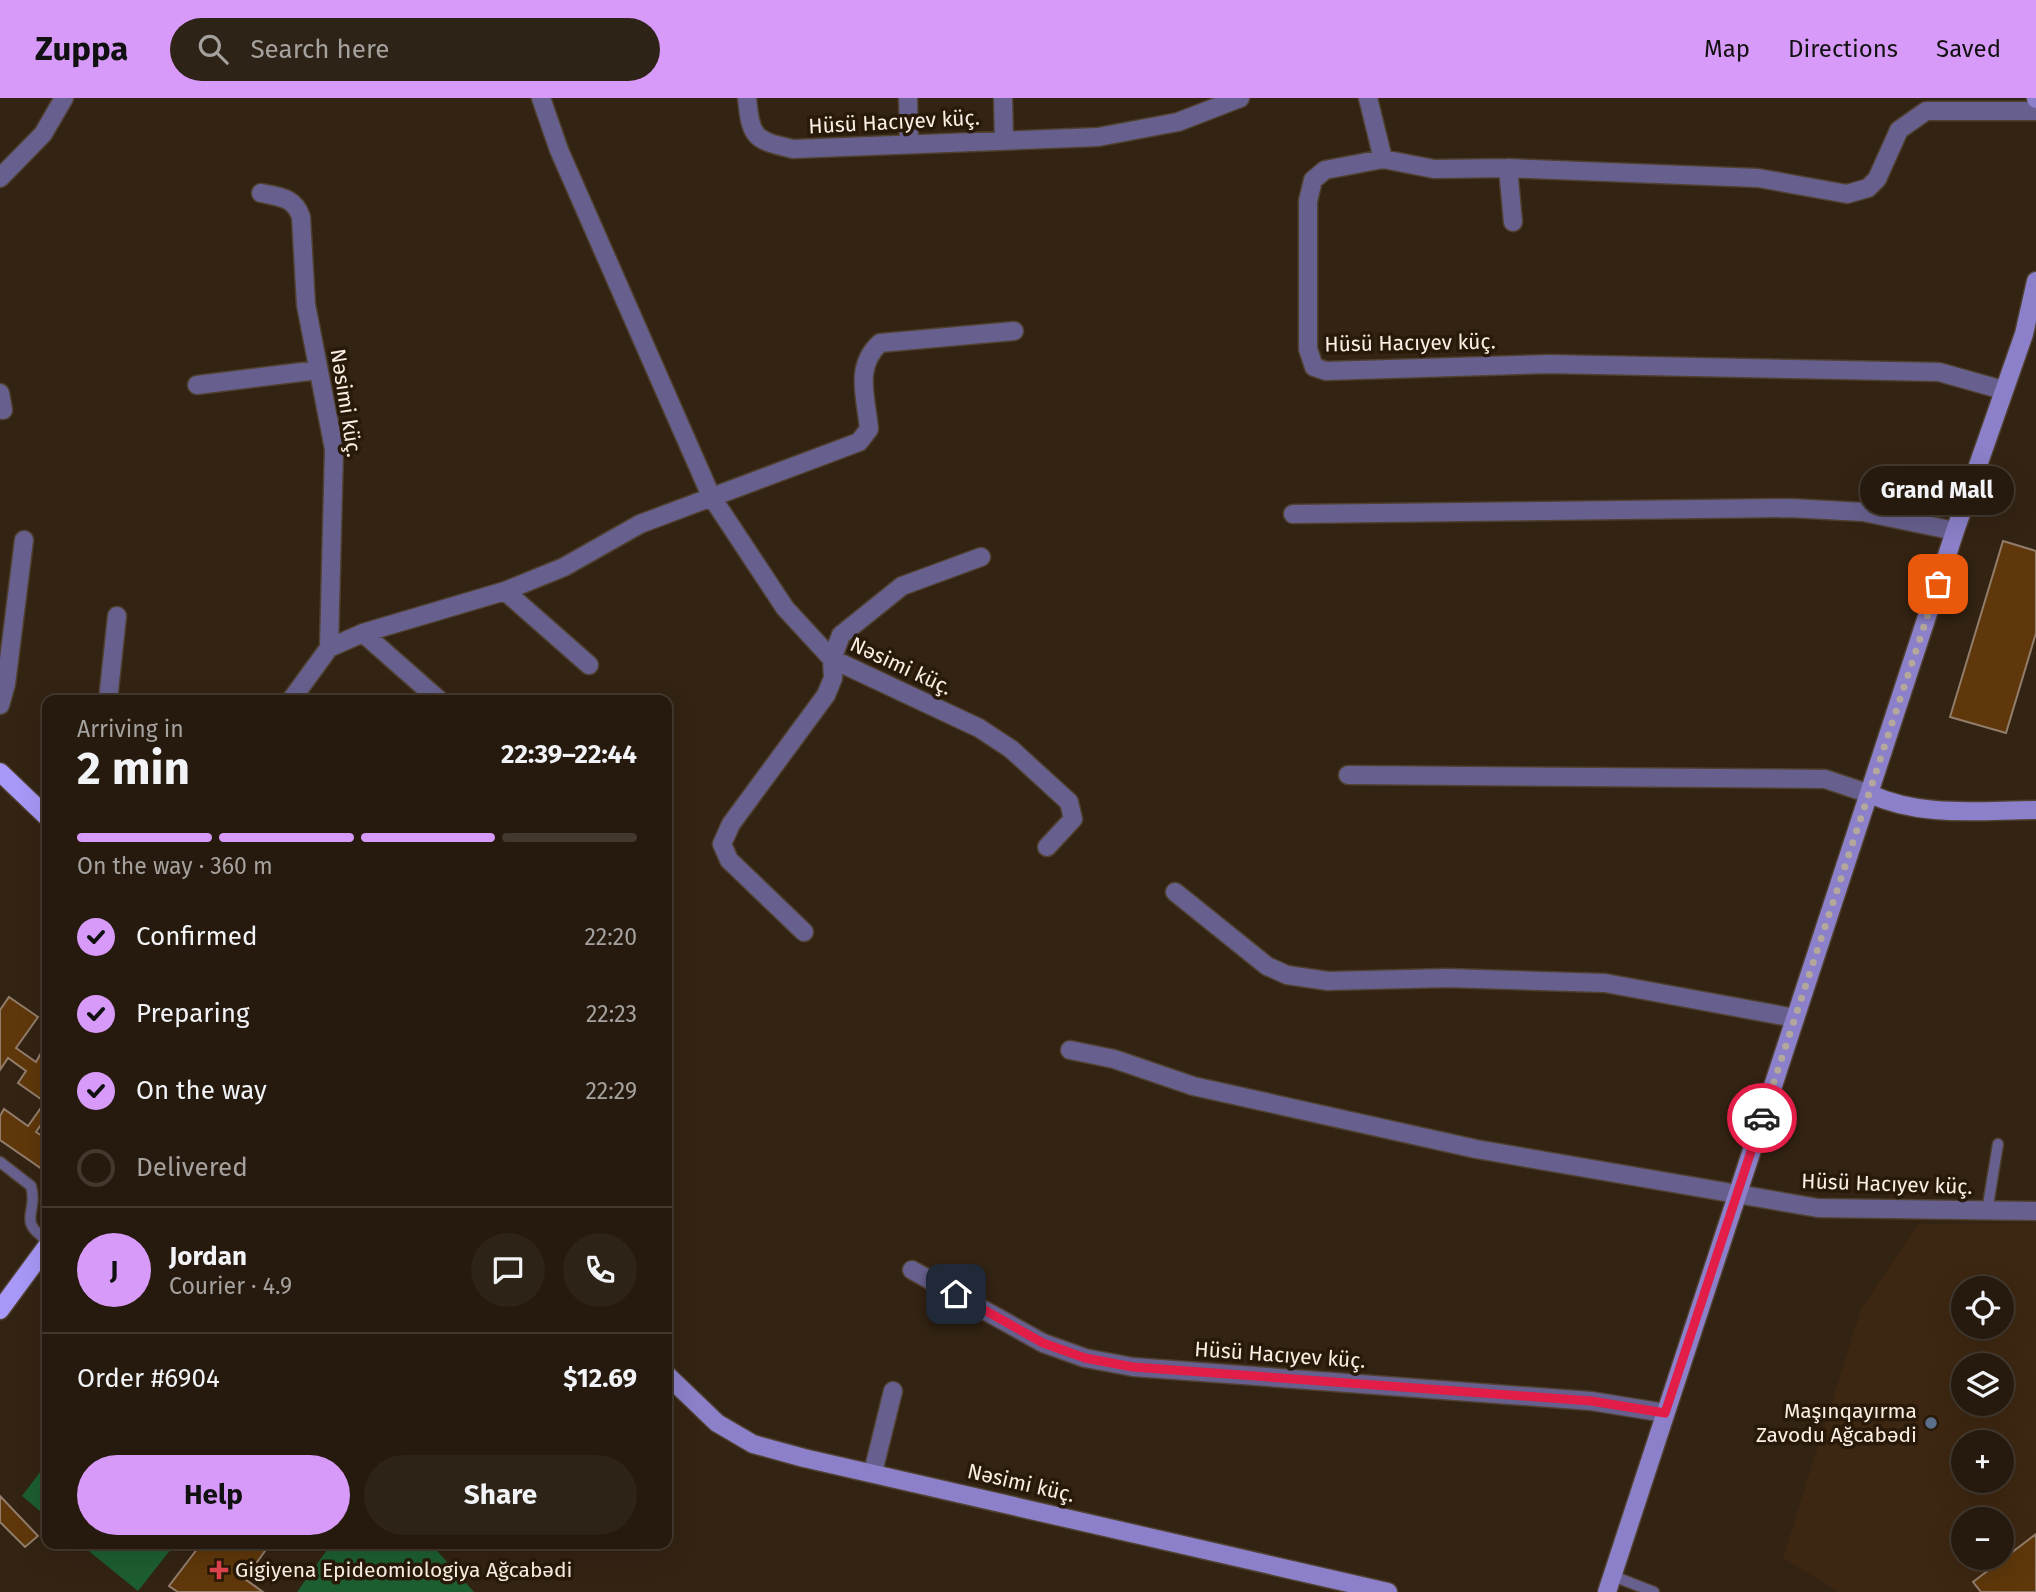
<!DOCTYPE html>
<html lang="en">
<head>
<meta charset="utf-8">
<style>
  :root { --surface:#261a0e; --page:#2e2317; --text:#f1f3f6; --muted:#a4a19e; --line:#42382e; --accent:#d89af8 }
  body { margin:0; font-family:"Fira Sans",sans-serif; background:var(--page); color:var(--text); height:100vh; display:flex; flex-direction:column; font-size:26px; white-space:nowrap }
  * { box-sizing:border-box; margin:0 }
  p { font-size:23px; color:var(--muted) }
  .icon { flex:none; width:38px; height:38px; fill:none; stroke:currentColor; stroke-width:2; stroke-linecap:round; stroke-linejoin:round }
  .map { position:relative; flex:1; overflow:hidden }
  .sheet { position:absolute; left:42px; top:597px; width:630px; height:854px; display:flex; flex-direction:column; background:var(--surface); border-radius:14px; box-shadow:0 7px 28px #0002,0 0 0 2px var(--line) }
  .sheet>* { flex:none }
  .buttons { position:absolute; left:1951px; top:1178px; display:grid; gap:14px }
  .buttons a { display:grid; place-items:center; width:63px; height:63px; border-radius:50%; background:var(--surface); box-shadow:0 7px 28px #0002,0 0 0 2px var(--line); font-size:35px }
  .pin { position:absolute; display:grid; place-items:center; width:60px; height:60px; color:#fff; margin:-30px; border-radius:14px; box-shadow:0 4px 10px #0006 }
  .courier { position:absolute; display:grid; place-items:center; width:70px; height:70px; margin:-35px; border:5px solid #e11d48; border-radius:50%; background:#fff; color:#222; box-shadow:0 2px 9px #0007 }
  .bubble { position:absolute; height:49px; border-radius:24px; background:var(--surface); box-shadow:0 7px 28px #0002,0 0 0 2px var(--line); font-size:23px; font-weight:700; line-height:49px; text-align:center }
  .overview em { font-style:normal; font-weight:700 }
  .overview div { display:flex; flex-direction:column-reverse }
  .overview { display:flex; align-items:center; justify-content:space-between; height:119px; padding:0 35px }
  h1 { font-size:46px; font-weight:700; line-height:52px }
  .bar { display:grid; grid-template-columns:repeat(4,1fr); gap:10px 7px; align-content:center; height:84px; padding:0 35px }
  .bar i { height:9px; border-radius:5px; background:var(--line) }
  .bar .selected { background:var(--accent) }
  .bar p { grid-column:span 4 }
  .line { display:flex; align-items:center; gap:18px; padding:0 35px; border-top:2px solid var(--line) }
  .line div { flex:1 }
  .round { display:grid; place-items:center; flex:none; width:74px; height:74px; border-radius:37px; background:var(--page) }
  ol { padding:0 35px; list-style:none }
  li { display:flex; align-items:center; gap:21px; height:77px }
  li p { margin-inline-start:auto }
  li .icon { padding:7px; border-radius:50%; background:var(--accent); color:#111; stroke-width:4 }
  li:last-child { color:var(--muted) }
  li i { width:38px; height:38px; border:4px solid var(--line); border-radius:50% }
  .button { display:flex; gap:14px; margin-top:auto; padding:14px 35px }
  .button a { flex:1; height:80px; border-radius:42px; background:var(--accent); color:#111; font-size:28px; font-weight:700; line-height:80px; text-align:center }
  .button a+a { background:var(--page); color:var(--text) }
  header { display:flex; align-items:center; gap:42px; box-sizing:border-box; height:98px; padding:0 35px; background:var(--accent); color:#111 }
  header strong { font-size:33px }
  nav { display:flex; gap:38px; margin-inline-start:auto; font-size:24px }
  .search { width:490px; height:63px; background:var(--page); display:flex; align-items:center; gap:18px; box-sizing:border-box; padding:0 24px; border-radius:38px; color:var(--muted); font-size:26px }
  .map>svg:first-child { display:block }
</style>
</head>
<body>
<header>
<strong>Zuppa</strong>
<div class="search"><svg class="icon" aria-label="search" viewBox="0 0 24 24"><circle cx="10" cy="10" r="6"/><path d="M15 15l6 6"/></svg>Search here</div>
<nav><a>Map</a><a>Directions</a><a>Saved</a></nav>
</header>
<div class="map">
<svg width="2036" height="1494" viewBox="0 0 2036 1494">
  <rect width="100%" height="100%" fill="#332313"/>
  <path fill="#3d2712" fill-rule="evenodd" d="M2036,1125V1494H1839L1783,1460L1861,1211L1918,1126ZM1964,1190H2002V1228H1964ZM1964,1267H2002V1306H1964ZM1964,1344H2002V1382H1964ZM1964,1421H2002V1460H1964Z"/>
  <path fill="#1d5e30" d="M47,1365V1419L22,1398Z
    M80,1446H175L138,1493Z
    M319,1446H431L474,1494H297L327,1452Z"/>
  <path fill="#5f370a" stroke="#927d6b" stroke-width="2" d="M2003,443L2036,453V535L2006,635L1950,619Z
    M9,899L38,919L16,950L36,964L41,955L47,959V1018L36,1034L47,1041V1064L42,1071L0,1042V1018L4,1011L28,1028L45,1004L18,985L26,973L8,960L0,972V912Z
    M0,1398L38,1438L25,1449L0,1424Z
    M2036,1436V1494H1981L1973,1484Z
    M201,1446H270L245,1481L263,1494H178L169,1488Z"/>
  <g fill="none" stroke-linecap="round" stroke-linejoin="round">
    <defs>
      <path id="lane" d="M0,1064L31,1088C39,1115 16,1122 47,1142
        M1987,1113L1998,1046
        M1613,1478L1654,1494"/>
      <path id="street" d="M541,0L559,52L711,398L785,510L832,561L979,630L1011,651L1069,704L1073,721L1047,749
        M747,0C751,40 754,42 793,51L1098,39L1178,24L1240,0
        M908,0L909,46
        M1003,0L1004,42
        M1368,0L1383,61
        M1508,70L1513,124
        M0,80L43,36L64,0
        M261,95C280,99 294,99 301,119L306,207L334,351L329,550
        M197,287L318,272
        M2003,292L1939,274L1548,266L1326,273L1314,269L1308,251V103L1313,82L1325,72L1383,61L1434,71L1508,70L1758,80L1847,96L1868,90L1877,81L1899,32L1926,13H2036
        M0,295L3,312
        M1293,416L1790,410L1863,414L1955,433
        M505,493L589,567
        M363,535L439,602
        M108,602L117,518
        M291,602L329,550L363,535L505,493L564,469L640,426L859,344L869,331C866,298 854,269 880,245L1014,233
        M0,607L6,586L24,442
        M1348,677L1825,681L1870,696
        M1175,794L1267,868L1287,877L1328,883L1447,880L1605,885L1795,920
        M804,834L729,762L722,746L731,726L826,597L833,580L832,561L841,537L902,488L981,459
        M1070,952L1114,961L1193,988L1476,1051L1818,1110L2036,1113
        M912,1172L1043,1245L1085,1260L1133,1269L1591,1303L1665,1315
        M873,1374L893,1293"/>
      <path id="secondary" d="M2036,0V1
        M1870,696C1922,720 1980,712 2036,712
        M667,1277L717,1325L753,1346L804,1360L1388,1494
        M1607,1494L1955,433L2024,236L2036,183"/>
      <path id="primary" d="M0,674L47,719
        M0,1212L47,1148"/>
    </defs>
    <use href="#lane" stroke="#4f4030" stroke-width="13"/>
    <use href="#street" stroke="#4f4030" stroke-width="21"/>
    <use href="#secondary" stroke="#4f4030" stroke-width="21"/>
    <use href="#primary" stroke="#4f4030" stroke-width="21"/>
    <use href="#lane" stroke="#67608e" stroke-width="10"/>
    <use href="#street" stroke="#67608e" stroke-width="18"/>
    <use href="#secondary" stroke="#8b80c9" stroke-width="18"/>
    <use href="#primary" stroke="#a898f7" stroke-width="18"/>
  </g>
  <g fill="none" stroke-linecap="round" stroke-linejoin="round">
    <path stroke="#b4a89c" stroke-width="7" stroke-dasharray="0 12.6" d="M1762,1020L1938,486"/>
    <path stroke="#e11d48" stroke-width="9" d="M956,1196L1043,1245L1085,1260L1133,1269L1591,1303L1665,1315L1762,1020"/>
  </g>
  <circle fill="#5c6f8a" stroke="#291909" stroke-width="2.5" cx="1931" cy="1325" r="7"/>
  <path fill="#e0444e" stroke="#291909" stroke-width="2.5" d="M215.5 1461.5h7v7h7v7h-7v7h-7v-7h-7v-7h7z"/>
  <g text-anchor="middle" dominant-baseline="central" stroke-width="7" stroke-linejoin="round" paint-order="stroke">
    <g font-size="21" fill="#faefe5" stroke="#291909">
      <text transform="translate(894 24) rotate(-3)">Hüsü Hacıyev küç.</text>
      <text transform="translate(1410 245) rotate(-1)">Hüsü Hacıyev küç.</text>
      <text transform="translate(346 305) rotate(81)">Nəsimi küç.</text>
      <text transform="translate(901 568) rotate(25)">Nəsimi küç.</text>
      <text transform="translate(1887 1086) rotate(2)">Hüsü Hacıyev küç.</text>
      <text transform="translate(1280 1257) rotate(4)">Hüsü Hacıyev küç.</text>
      <text transform="translate(1021 1385) rotate(13)">Nəsimi küç.</text>
    </g>
    <g font-size="21" fill="#faefe5" stroke="#291909" text-anchor="end">
      <text x="1917" y="1313">Maşınqayırma<tspan x="1917" dy="24">Zavodu Ağcabədi</tspan></text>
      <text x="235" y="1472" text-anchor="start">Gigiyena Epideomiologiya Ağcabədi</text>
    </g>
  </g>
</svg>
<div class="buttons">
<a><svg class="icon" aria-label="locate" viewBox="0 0 24 24"><circle cx="12" cy="12" r="6"/><path d="M12 2v4M12 18v4M2 12h4M18 12h4"/></svg></a>
<a><svg class="icon" aria-label="layers" viewBox="0 0 24 24"><path d="M12 4l9 5-9 5-9-5zM3 14l9 5 9-5"/></svg></a>
<a>+</a>
<a>−</a>
</div>
<div class="pin" style="left:1938px;top:486px;background:#ea580c"><svg class="icon" aria-label="bag" viewBox="0 0 24 24"><path d="M5 8h14l-1 12H6zM9 8a3 3 0 0 1 6 0"/></svg></div>
<div class="pin" style="left:956px;top:1196px;background:#1f2937"><svg class="icon" aria-label="home" viewBox="0 0 24 24"><path d="M3 11l9-7 9 7M6 9v11h12V9"/></svg></div>
<div class="courier" style="left:1762px;top:1020px"><svg class="icon" aria-label="car" viewBox="0 0 24 24"><path d="M5 17H2v-5l4-1 3-4h7l3 4 3 1v5h-3M9 17h6M6 11h13"/><circle cx="7" cy="17" r="2"/><circle cx="17" cy="17" r="2"/></svg></div>
<div class="bubble" style="left:1860px;top:368px;width:154px">Grand Mall</div>
<section class="sheet">
<div class="overview"><div><h1>2 min</h1><p>Arriving in</p></div><em>22:39–22:44</em></div>
<div class="bar"><i class="selected"></i><i class="selected"></i><i class="selected"></i><i></i><p>On the way · 360 m</p></div>
<ol>
<li><svg class="icon" aria-label="check" viewBox="0 0 24 24"><path d="M5 12l5 5 9-10"/></svg>Confirmed<p>22:20</p></li>
<li><svg class="icon" aria-label="check" viewBox="0 0 24 24"><path d="M5 12l5 5 9-10"/></svg>Preparing<p>22:23</p></li>
<li><svg class="icon" aria-label="check" viewBox="0 0 24 24"><path d="M5 12l5 5 9-10"/></svg>On the way<p>22:29</p></li>
<li><i></i>Delivered</li>
</ol>
<div class="line" style="height:126px"><b class="round" style="background:var(--accent);color:#111">J</b><div><b>Jordan</b><p>Courier · 4.9</p></div><a class="round"><svg class="icon" aria-label="chat" viewBox="0 0 24 24"><path d="M4 5h16v11H9l-5 4z"/></svg></a><a class="round"><svg class="icon" aria-label="phone" viewBox="0 0 24 24"><path d="M5 4h4l2 5-3 2q2 4 5 5l2-3 5 2v4C11 20 4 13 5 4z"/></svg></a></div>
<div class="line" style="height:91px"><div>Order #6904</div><b>$12.69</b></div>
<div class="button"><a>Help</a><a>Share</a></div>
</section>
</div>
</body>
</html>
